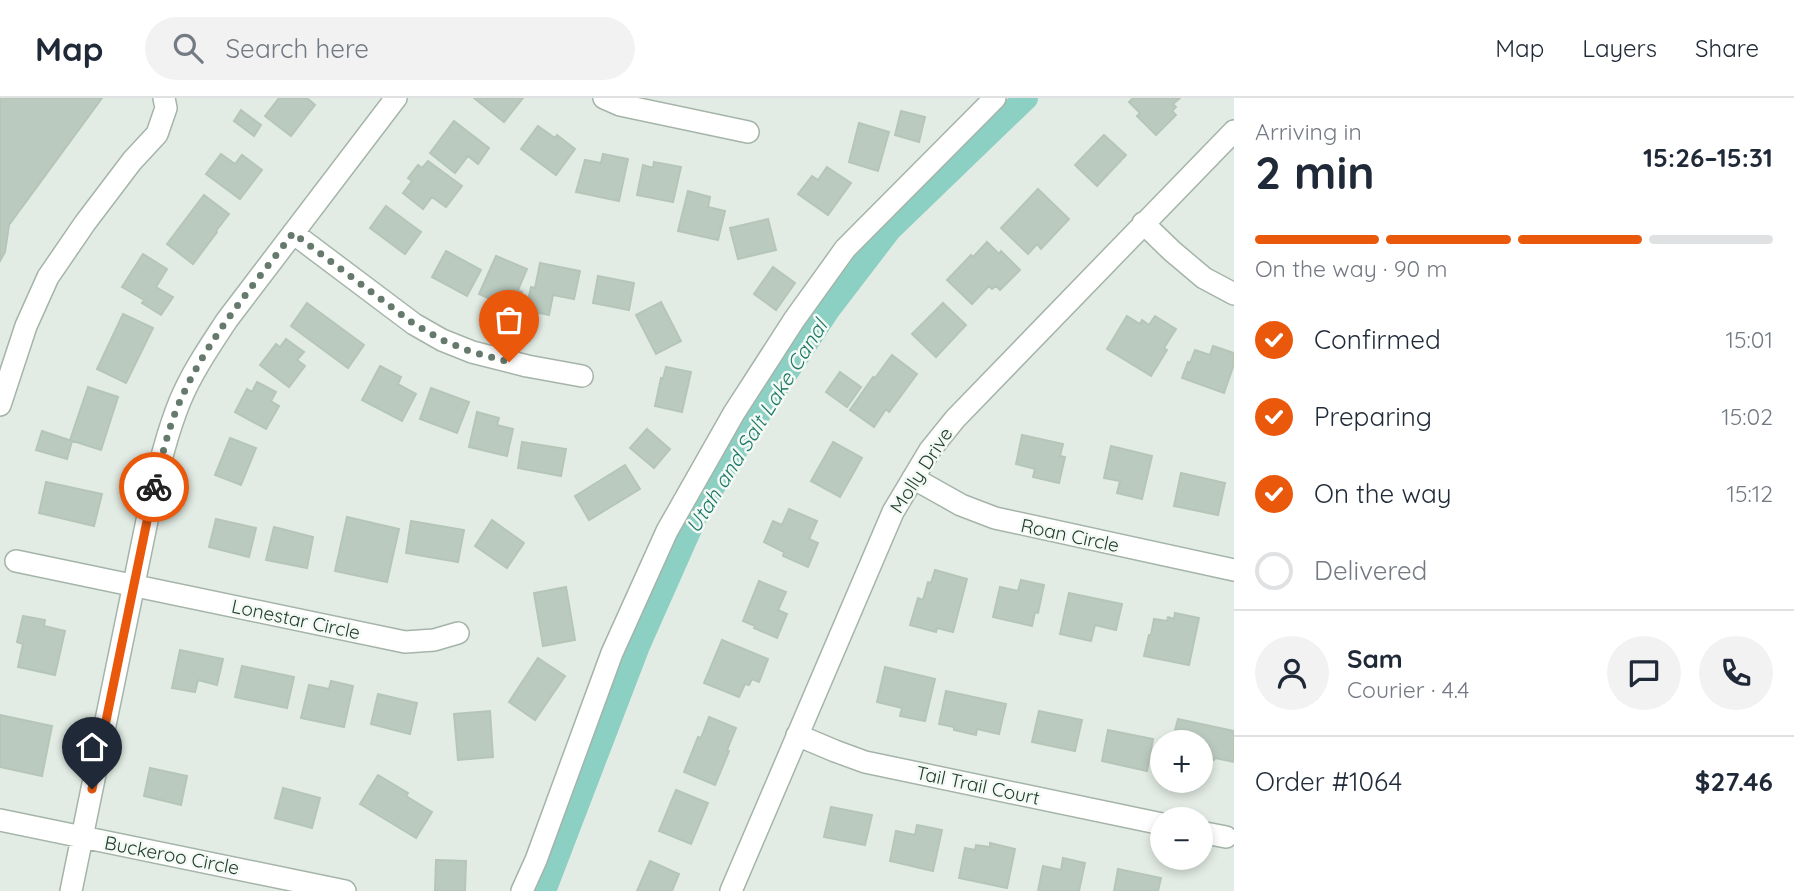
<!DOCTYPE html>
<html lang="en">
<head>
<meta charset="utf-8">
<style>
  :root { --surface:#fff; --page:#f2f2f3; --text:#1f2937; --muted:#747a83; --line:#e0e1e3; --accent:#ea580c }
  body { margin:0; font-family:Quicksand,sans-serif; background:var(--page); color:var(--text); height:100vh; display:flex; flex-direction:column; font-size:26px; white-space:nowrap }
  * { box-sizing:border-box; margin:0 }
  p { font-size:23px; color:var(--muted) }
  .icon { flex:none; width:38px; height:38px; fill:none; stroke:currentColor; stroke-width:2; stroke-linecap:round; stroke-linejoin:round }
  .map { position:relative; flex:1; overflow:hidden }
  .details { display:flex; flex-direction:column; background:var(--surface); width:560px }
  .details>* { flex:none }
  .fabs { position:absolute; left:1150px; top:632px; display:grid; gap:14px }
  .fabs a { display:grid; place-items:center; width:63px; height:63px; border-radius:50%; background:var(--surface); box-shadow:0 4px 10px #0003; font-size:35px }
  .pin { position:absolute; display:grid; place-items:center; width:60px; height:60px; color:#fff; margin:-72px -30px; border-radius:50% 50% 50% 0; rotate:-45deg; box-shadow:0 0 7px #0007 }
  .pin .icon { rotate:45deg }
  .courier { position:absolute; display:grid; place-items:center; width:70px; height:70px; margin:-35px; border:5px solid #ea580c; border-radius:50%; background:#fff; color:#222; box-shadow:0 2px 9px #0007 }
  .head em { font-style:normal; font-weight:800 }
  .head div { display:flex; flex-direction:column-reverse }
  .head { display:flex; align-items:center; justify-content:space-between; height:119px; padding:0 21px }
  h1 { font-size:46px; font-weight:800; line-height:52px }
  .bar { display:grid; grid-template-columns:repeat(4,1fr); gap:10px 7px; align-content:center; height:84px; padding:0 21px }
  .bar i { height:9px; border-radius:5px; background:var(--line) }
  .bar .on { background:var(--accent) }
  .bar p { grid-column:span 4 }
  .line { display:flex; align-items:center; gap:18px; padding:0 21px; border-top:2px solid var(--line) }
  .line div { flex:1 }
  .round { display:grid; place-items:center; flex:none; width:74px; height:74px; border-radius:37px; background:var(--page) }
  ol { padding:0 21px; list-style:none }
  li { display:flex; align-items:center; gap:21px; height:77px }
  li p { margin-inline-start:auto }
  li .icon { padding:7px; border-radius:50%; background:var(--accent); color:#fff; stroke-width:4 }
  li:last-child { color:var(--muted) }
  li i { width:38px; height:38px; border:4px solid var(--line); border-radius:50% }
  header { display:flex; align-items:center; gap:42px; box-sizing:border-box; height:98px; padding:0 35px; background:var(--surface); border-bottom:2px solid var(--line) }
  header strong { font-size:33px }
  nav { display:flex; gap:38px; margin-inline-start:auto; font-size:24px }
  .search { width:490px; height:63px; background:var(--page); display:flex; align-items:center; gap:18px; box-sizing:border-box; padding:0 24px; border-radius:38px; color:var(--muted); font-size:26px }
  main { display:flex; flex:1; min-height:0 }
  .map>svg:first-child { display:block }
</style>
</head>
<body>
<header>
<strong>Map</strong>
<div class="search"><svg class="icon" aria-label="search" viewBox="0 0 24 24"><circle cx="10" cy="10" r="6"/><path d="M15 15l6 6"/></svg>Search here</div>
<nav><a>Map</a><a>Layers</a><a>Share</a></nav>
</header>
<main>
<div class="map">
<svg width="1234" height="793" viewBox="0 0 1234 793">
  <rect width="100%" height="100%" fill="#e2ece4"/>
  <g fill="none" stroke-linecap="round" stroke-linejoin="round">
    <path stroke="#8bd0c3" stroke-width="24" d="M544,793L638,548L697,415L748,332L828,212L890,131L1026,0"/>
  </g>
  <path fill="#bacabf" stroke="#b5c6b9" stroke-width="2" d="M0,0H102L9,127L5,154L0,163Z
    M279,0H307L315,7L291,38L265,18Z
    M474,0H523L504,24Z
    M1133,0H1180L1173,6L1176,9L1172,13L1176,17L1156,37L1137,18L1140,15L1129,4Z
    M241,12L261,27L254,38L234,23Z
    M901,13L925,19L919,44L895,37Z
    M454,23L489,50L478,66L468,58L455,75L430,55Z
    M859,25L889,34L878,73L849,64Z
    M538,28L555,40L557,37L575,51L556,77L521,51Z
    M1104,37L1126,57L1097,88L1075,67Z
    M221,56L235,66L242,57L262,72L240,101L206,76Z
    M603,56L628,61L619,103L576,94L585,62L601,65Z
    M428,63L462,88L446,109L432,99L423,111L403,95L412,83L408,80L418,67L422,70Z
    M654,64L681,69L673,104L637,97L643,67L653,70Z
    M827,69L851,85L828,117L798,96L812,78L818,82Z
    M1038,91L1069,121L1041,151L1037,146L1028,156L1001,130Z
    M688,93L710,99L708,109L725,113L718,142L678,133Z
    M204,97L229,116L216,133L217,134L193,166L167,146Z
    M386,108L421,134L405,156L370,130Z
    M768,121L776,152L738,161L730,130Z
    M987,144L999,156L1001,153L1020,172L1000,192L996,188L992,191L989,188L972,206L947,182L971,157L973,159Z
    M446,153L481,172L467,198L432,179Z
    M143,156L167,171L156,189L173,199L161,217L142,205L144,202L122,189Z
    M496,158L527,171L518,192L522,194L515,212L479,196Z
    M540,165L580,173L574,201L553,197L549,217L526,212L531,189L535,190Z
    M773,169L795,185L776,212L754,196Z
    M598,178L634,185L629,212L593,205Z
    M661,204L681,243L656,256L636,217Z
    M307,205L364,247L348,270L291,228Z
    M943,205L966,227L936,259L912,236Z
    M123,216L153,230L126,285L97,271Z
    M1127,218L1140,226L1142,222L1149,227L1155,218L1176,231L1164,250L1167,252L1151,278L1107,251Z
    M286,241L304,254L297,262L305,268L289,289L260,267L276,246L280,249Z
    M1213,248L1234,255V266L1224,295L1182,280L1188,264L1190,265L1195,252L1210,257Z
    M892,257L917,276L889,314L886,311L874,329L850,312L873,279L875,280Z
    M380,268L401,279L398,286L416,296L402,323L362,302Z
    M666,269L691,274L682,314L655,308L661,280L663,281Z
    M840,274L861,289L847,309L826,294Z
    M257,284L276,294L271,303L279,308L266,331L235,314L247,291L252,294Z
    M88,289L118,299L101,352L70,342Z
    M431,290L469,304L457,335L420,321Z
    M477,314L499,320L497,327L513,331L507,358L469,349Z
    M647,331L670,351L654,370L630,350Z
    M42,333L72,343L67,361L36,352Z
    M1022,337L1063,346L1060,358L1065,359L1059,385L1033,379L1035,371L1016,366Z
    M230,340L256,350L241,387L215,377Z
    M522,344L566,351L561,378L518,370Z
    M833,344L862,360L840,399L811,383Z
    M1111,348L1152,358L1142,401L1117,395L1120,383L1104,380Z
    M625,367L640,391L589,422L575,398Z
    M1181,375L1225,385L1218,417L1174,408Z
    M46,384L102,396L94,428L39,415Z
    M789,411L817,423L809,441L818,445L808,469L783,458L784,454L764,444L773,423L782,427Z
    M347,419L399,431L387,484L335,473Z
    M216,421L256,430L249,459L209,449Z
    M492,422L524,445L507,470L475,448Z
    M411,423L464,432L458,464L406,455Z
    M274,429L313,439L307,470L266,462Z
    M935,472L967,481L953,534L937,530L936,534L910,527L918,500L923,502L928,484L931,485Z
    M1021,482L1044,487L1038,515L1035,514L1032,528L993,519L1000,489L1018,493Z
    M759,483L786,494L778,512L787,516L777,540L754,530L755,528L743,523Z
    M566,489L575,542L543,548L534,495Z
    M1069,495L1122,506L1116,532L1095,527L1091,543L1060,536Z
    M1175,515L1199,520L1189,567L1144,558L1149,537H1151L1154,521L1167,523L1168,519L1174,521Z
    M23,518L45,522L44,528L65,533L55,577L18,569L23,546L17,544Z
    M722,542L768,561L759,584L752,581L749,587L745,586L739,599L704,585Z
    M180,552L223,561L217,587L198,582L195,594L172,590Z
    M538,560L565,578L535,622L509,604Z
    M242,568L294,579L287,610L235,599Z
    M885,569L935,581L925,623L900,618L902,610L877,604Z
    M331,583L353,588L344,629L301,620L309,587L329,591Z
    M946,593L1006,606L999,636L977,631L976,637L954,632V629L939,626Z
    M378,596L417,605L410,636L371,626Z
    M490,613L493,659L458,662L454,616Z
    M1039,613L1082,622L1075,653L1032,644Z
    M0,617L52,628L42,678L0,669Z
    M709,619L736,630L727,652L729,653L715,687L684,674L698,639L701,640Z
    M1178,621L1234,633V664L1215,660L1214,662L1200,659V644H1172Z
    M1108,632L1153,641L1147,673L1102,663Z
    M150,670L187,678L181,707L144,698Z
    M378,677L408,695L406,698L432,714L416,740L360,706Z
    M283,690L320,700L312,730L275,720Z
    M676,692L708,705L691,746L659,733Z
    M831,709L872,717L865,747L824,739Z
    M917,727L942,732L933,773L890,763L896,733L915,737Z
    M990,745L1015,751L1007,790L959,780L965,750L975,752L976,747L990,749Z
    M1063,760L1085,765L1079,793H1038L1043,768L1061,772Z
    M436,762L466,763L465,793H435Z
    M650,763L679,776L672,793H637Z
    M1118,771L1161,780L1158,793H1114Z"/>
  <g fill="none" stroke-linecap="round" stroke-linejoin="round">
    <defs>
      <path id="minor" d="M604,0L620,7L748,34
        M1143,125L1172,153L1204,180L1234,196
        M293,135L414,226L442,242L472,254L527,268L582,278
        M0,307L26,228L48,179L85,125L132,63L157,36L166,10L164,0
        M913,380L961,407L995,420L1234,472
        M16,463L405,544L434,542L458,535
        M797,637L835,653L865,664L1162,726
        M0,722L345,793
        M1200,734L1226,739
        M71,793L151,403C159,369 167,335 180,303C192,274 210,248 227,222L396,0
        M522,793L536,762L612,555L667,433L734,315L794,222L845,151L995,0
        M731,793L893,414L930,352L955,321L1234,33"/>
    </defs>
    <use href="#minor" stroke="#a5b4a9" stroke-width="24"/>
    <use href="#minor" stroke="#fff" stroke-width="21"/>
  </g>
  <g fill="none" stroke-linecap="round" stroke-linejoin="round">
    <path stroke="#657a6c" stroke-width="7" stroke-dasharray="0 12.6" d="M154,389C162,360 168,329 181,301C208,240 253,188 293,135L414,226L442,242L472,254L509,264"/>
    <path stroke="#ea580c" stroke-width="9" d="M92,691L154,389"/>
  </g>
  <g text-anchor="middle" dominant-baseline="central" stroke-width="5" stroke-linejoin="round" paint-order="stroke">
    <g font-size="19" fill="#223d2c" stroke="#f3f9f4">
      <text transform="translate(921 372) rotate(-57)">Molly Drive</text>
      <text transform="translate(1070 437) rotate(12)">Roan Circle</text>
      <text transform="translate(296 521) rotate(12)">Lonestar Circle</text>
      <text transform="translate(978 687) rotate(12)">Tail Trail Court</text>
      <text transform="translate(172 757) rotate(11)">Buckeroo Circle</text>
    </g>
    <g font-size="21" font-style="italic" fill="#1d7867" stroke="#f3f9f4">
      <text transform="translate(756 328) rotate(-58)">Utah and Salt Lake Canal</text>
    </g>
  </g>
</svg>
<div class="fabs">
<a>+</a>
<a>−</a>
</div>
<div class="pin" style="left:509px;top:264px;background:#ea580c"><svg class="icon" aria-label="bag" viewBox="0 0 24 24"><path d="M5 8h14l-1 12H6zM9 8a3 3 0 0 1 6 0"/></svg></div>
<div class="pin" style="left:92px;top:691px;background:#1f2937"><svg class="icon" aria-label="home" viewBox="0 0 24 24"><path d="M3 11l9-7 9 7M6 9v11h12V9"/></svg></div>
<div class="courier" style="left:154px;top:389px"><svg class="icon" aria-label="bike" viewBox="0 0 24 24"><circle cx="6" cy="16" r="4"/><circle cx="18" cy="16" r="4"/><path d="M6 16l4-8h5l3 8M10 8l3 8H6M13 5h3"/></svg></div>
</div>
<section class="details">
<div class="head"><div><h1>2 min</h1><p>Arriving in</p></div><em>15:26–15:31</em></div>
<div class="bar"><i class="on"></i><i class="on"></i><i class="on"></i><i></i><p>On the way · 90 m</p></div>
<ol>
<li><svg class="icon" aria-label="check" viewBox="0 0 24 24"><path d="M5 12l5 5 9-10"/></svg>Confirmed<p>15:01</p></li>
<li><svg class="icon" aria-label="check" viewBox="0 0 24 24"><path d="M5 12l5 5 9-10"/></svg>Preparing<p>15:02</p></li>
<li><svg class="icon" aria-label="check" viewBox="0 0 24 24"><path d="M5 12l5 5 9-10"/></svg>On the way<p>15:12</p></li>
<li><i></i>Delivered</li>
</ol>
<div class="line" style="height:126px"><a class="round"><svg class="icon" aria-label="person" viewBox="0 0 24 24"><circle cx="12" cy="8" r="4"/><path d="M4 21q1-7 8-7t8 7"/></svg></a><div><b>Sam</b><p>Courier · 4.4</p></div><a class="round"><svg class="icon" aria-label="chat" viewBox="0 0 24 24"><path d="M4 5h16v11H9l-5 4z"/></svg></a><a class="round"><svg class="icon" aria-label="phone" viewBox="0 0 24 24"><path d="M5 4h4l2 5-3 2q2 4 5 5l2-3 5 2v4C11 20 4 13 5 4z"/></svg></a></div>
<div class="line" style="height:91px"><div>Order #1064</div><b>$27.46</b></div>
</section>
</main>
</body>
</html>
